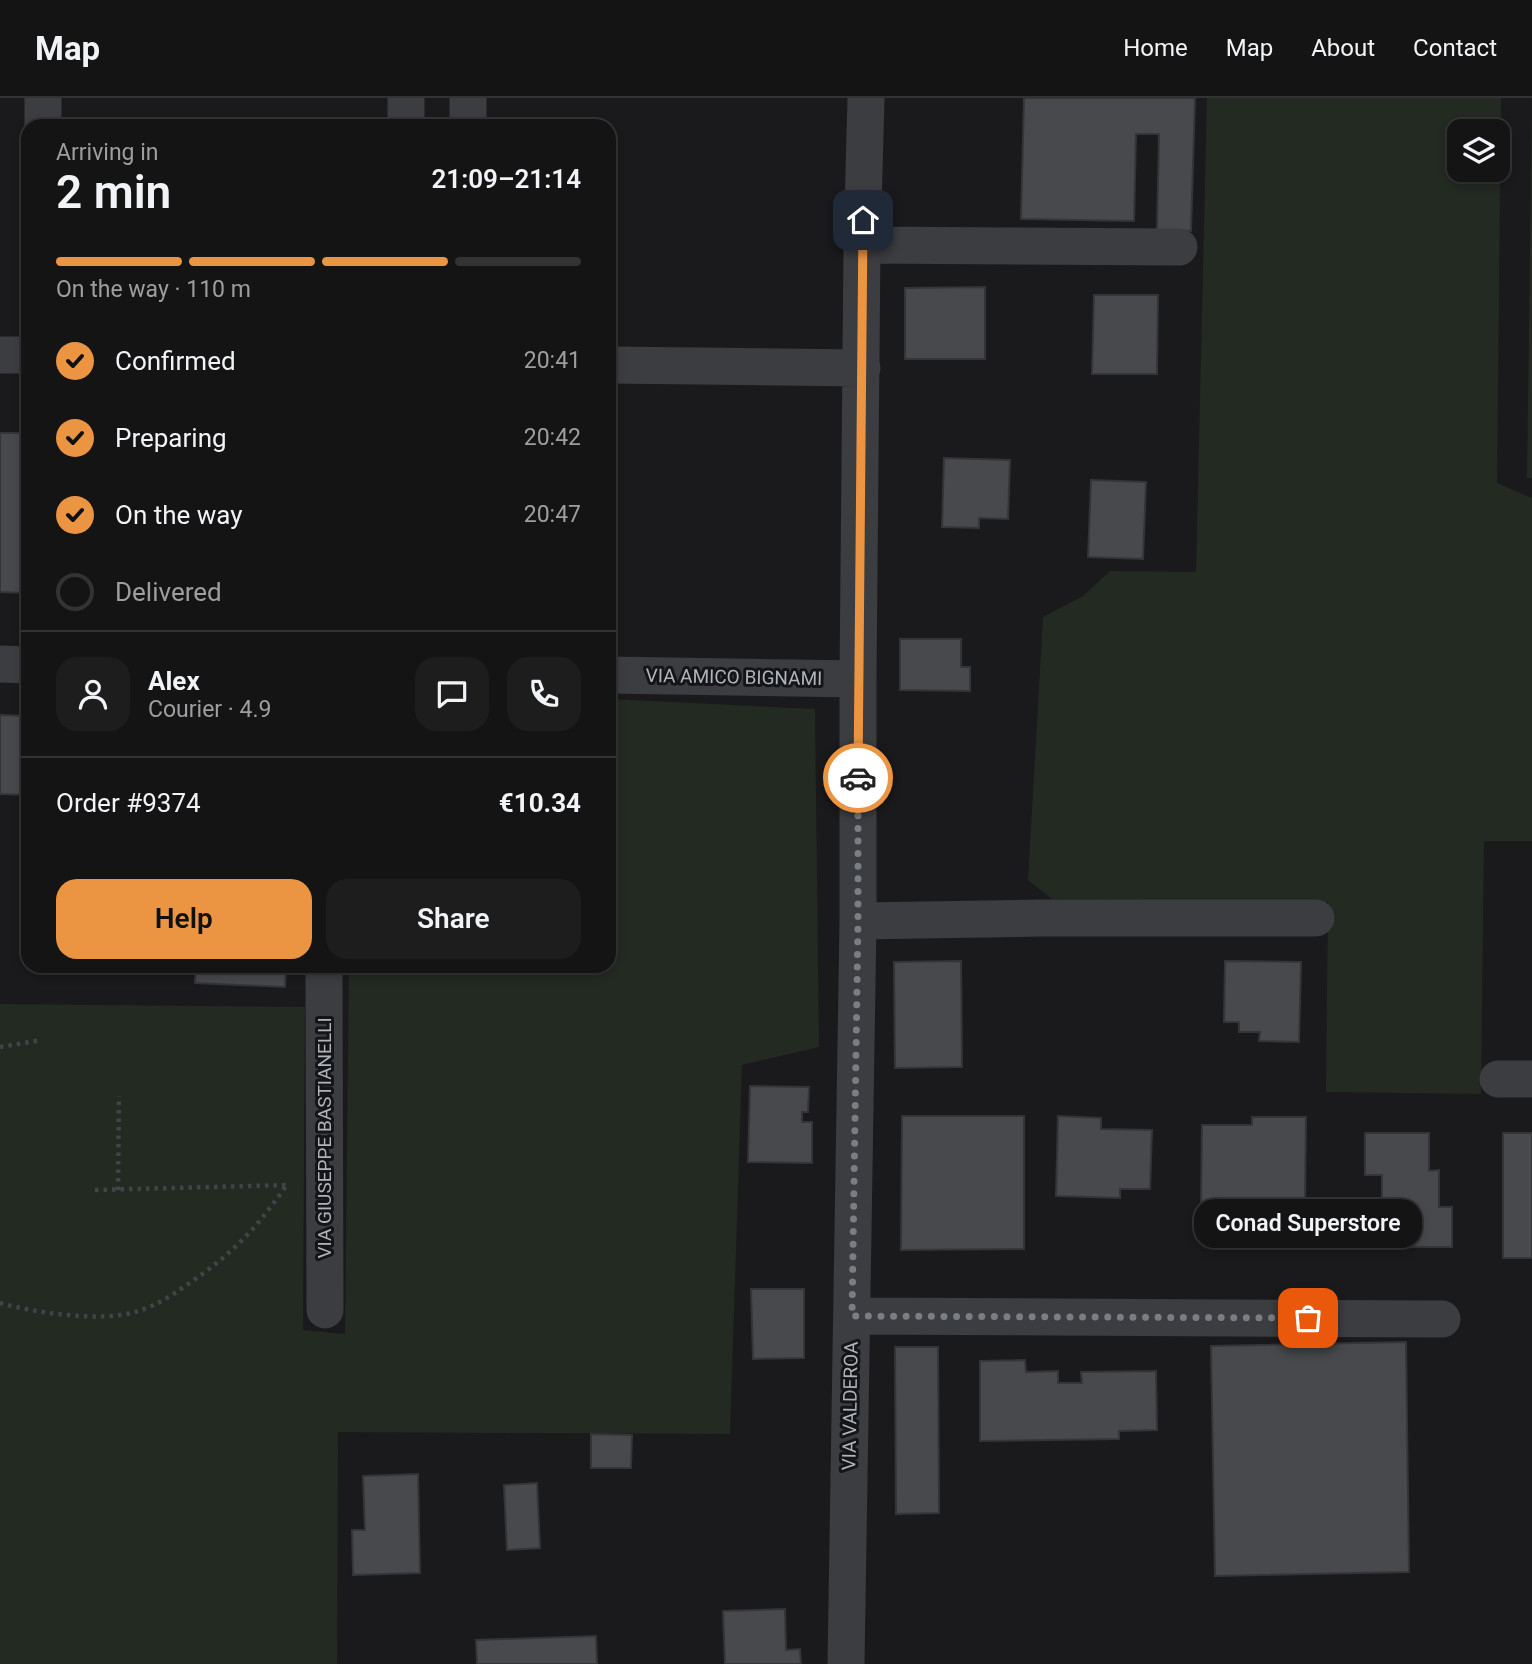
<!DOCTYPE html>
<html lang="en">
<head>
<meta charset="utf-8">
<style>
  :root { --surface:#141415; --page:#1d1d1e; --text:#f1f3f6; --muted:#9d9ea0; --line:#333334; --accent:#eb9543 }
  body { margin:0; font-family:Roboto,sans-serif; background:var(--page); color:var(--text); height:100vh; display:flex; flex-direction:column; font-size:26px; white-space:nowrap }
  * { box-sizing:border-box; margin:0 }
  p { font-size:23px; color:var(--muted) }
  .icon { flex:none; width:38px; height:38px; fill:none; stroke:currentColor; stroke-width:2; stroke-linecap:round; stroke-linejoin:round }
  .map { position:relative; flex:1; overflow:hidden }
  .details { position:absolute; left:21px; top:21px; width:595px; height:854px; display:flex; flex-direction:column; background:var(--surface); border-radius:21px; box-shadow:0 4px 10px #0003,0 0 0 2px var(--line) }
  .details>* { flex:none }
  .controls { position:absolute; left:1447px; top:21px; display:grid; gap:14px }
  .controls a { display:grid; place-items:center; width:63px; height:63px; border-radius:14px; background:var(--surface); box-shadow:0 4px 10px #0003,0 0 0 2px var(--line); font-size:35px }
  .pin { position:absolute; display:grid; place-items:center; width:60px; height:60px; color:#fff; margin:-30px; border-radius:14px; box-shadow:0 4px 10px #0006 }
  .courier { position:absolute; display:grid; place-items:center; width:70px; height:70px; margin:-35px; border:5px solid #eb9543; border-radius:50%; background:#fff; color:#222; box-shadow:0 2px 9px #0007 }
  .bubble { position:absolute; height:49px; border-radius:21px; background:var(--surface); box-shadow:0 4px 10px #0003,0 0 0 2px var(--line); font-size:23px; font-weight:600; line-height:49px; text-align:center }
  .overview em { font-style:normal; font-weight:600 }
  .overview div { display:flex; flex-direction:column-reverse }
  .overview { display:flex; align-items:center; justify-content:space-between; height:119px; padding:0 35px }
  h1 { font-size:46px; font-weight:600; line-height:52px }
  .bar { display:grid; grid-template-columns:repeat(4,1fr); gap:10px 7px; align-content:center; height:84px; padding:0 35px }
  .bar i { height:9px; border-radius:5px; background:var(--line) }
  .bar .selected { background:var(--accent) }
  .bar p { grid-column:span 4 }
  .line { display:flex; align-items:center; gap:18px; padding:0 35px; border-top:2px solid var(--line) }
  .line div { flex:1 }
  .round { display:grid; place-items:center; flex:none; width:74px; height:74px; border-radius:21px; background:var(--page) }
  ol { padding:0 35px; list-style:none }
  li { display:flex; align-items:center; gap:21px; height:77px }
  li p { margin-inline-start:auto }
  li .icon { padding:7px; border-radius:50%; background:var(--accent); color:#111; stroke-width:4 }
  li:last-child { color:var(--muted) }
  li i { width:38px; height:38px; border:4px solid var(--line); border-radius:50% }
  .button { display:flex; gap:14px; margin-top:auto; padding:14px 35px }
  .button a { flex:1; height:80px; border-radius:21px; background:var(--accent); color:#111; font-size:28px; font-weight:600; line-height:80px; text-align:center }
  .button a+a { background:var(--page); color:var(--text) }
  header { display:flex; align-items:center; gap:42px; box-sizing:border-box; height:98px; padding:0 35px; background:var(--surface); border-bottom:2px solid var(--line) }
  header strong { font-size:33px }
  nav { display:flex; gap:38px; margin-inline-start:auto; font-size:24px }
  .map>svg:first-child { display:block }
</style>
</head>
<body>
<header>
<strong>Map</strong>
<nav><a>Home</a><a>Map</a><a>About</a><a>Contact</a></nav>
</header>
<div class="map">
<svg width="1532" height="1566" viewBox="0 0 1532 1566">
  <rect width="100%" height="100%" fill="#1a1a1c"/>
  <path fill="#222a22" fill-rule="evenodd" d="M1207,0H1501L1497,385L1532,400V743H1484L1481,996L1326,994L1328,804L1052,801L1028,782L1043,519L1083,498L1110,473L1196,474ZM1460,33H1498V72H1460Z
    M1532,0V380H1527Z
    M609,601L815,611L819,949L742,967L730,1336L338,1334L337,1566H0V906L305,909L303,1232L345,1236L349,868H609Z"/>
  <path fill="#47494c" stroke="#343538" stroke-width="2" d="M1024,0H1195L1191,133L1157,132L1159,36H1136L1134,123L1021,121Z
    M985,189V261H905V190Z
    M1094,197H1158L1157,276H1092Z
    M0,335H28V495L0,494Z
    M944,360L1010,362L1008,421L979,420V430L942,429Z
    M1091,382L1146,384L1143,461L1088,459Z
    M900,541H961V569H970V593L900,592Z
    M0,617L28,618V697L0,696Z
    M961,863L962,969L895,970L894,864Z
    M1225,863L1301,864L1299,944L1259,943L1260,934H1239V924H1224Z
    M196,868H286L285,889L195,885Z
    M750,988L809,989L808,1014H802V1024H812V1065L748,1064Z
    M902,1018H1024V1151L901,1152Z
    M1058,1018L1101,1020V1031L1152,1032L1150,1091H1120V1100L1056,1098Z
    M1252,1019H1306L1305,1100H1253V1111L1201,1110L1202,1027H1252Z
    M1365,1035H1429V1073L1439,1072V1109H1452V1149H1394L1393,1107L1382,1108V1077H1365Z
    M1503,1035H1532V1160H1503Z
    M751,1191H804V1260L753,1261Z
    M1406,1244L1409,1474L1215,1478L1211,1248Z
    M895,1249H938L939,1415L896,1416Z
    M1025,1262L1026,1274L1058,1273V1285H1082L1081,1274L1156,1273L1157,1332L1119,1333V1341L980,1343V1263Z
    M591,1336L632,1337L631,1370H591Z
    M418,1376L420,1475L353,1477L352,1432H365L363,1378Z
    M537,1385L540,1450L507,1452L504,1387Z
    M785,1511L786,1552L800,1551L801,1566H725L723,1513Z
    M596,1538L597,1566H477L476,1542Z"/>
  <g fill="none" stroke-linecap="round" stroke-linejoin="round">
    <path stroke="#414448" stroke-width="4.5" stroke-dasharray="3.5 5" stroke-linecap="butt" d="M0,949L42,942
      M95,1092L288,1087
      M118,1092L119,998
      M0,1205C36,1215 103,1225 138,1213C155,1208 170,1199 185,1188C208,1173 228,1157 247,1137C262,1122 274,1104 287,1087"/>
    <path stroke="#3b3d41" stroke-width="37" d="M43,28V0
      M406,28V0
      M468,28V0
      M862,147L1179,149
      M0,257H28
      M609,267L862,270
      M0,566L28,567
      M609,577L858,581
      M858,823L1042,820H1316
      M324,868L325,1212
      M1498,981H1532
      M852,1218L1442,1221
      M846,1566L858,823V581L862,147L866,0"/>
  </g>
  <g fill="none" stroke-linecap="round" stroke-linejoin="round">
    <path stroke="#7a7e83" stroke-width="7" stroke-dasharray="0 12.6" d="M858,680V823L852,1218L1308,1220"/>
    <path stroke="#eb9543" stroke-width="9" d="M858,680L863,122"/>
  </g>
  <g text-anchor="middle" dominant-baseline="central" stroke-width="6" stroke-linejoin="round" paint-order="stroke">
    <g font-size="19" fill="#adb4bb" stroke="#151517">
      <text transform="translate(734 579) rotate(1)">VIA AMICO BIGNAMI</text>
      <text transform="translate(324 1040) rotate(-90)">VIA GIUSEPPE BASTIANELLI</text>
      <text transform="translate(850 1308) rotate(-89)">VIA VALDEROA</text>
    </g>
  </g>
</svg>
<div class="controls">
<a><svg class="icon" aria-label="layers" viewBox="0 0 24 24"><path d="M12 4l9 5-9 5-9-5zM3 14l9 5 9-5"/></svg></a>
</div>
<div class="pin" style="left:1308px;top:1220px;background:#ea580c"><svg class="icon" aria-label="bag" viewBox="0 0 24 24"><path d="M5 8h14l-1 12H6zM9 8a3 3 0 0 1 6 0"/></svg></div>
<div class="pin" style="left:863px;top:122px;background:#1f2937"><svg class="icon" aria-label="home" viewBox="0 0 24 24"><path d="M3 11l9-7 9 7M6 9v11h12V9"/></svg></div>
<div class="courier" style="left:858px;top:680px"><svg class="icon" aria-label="car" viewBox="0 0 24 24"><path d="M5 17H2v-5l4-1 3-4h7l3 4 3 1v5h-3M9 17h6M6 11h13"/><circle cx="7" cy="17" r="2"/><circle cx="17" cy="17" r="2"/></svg></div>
<div class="bubble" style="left:1194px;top:1101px;width:228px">Conad Superstore</div>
<section class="details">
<div class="overview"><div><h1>2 min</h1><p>Arriving in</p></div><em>21:09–21:14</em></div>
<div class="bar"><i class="selected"></i><i class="selected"></i><i class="selected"></i><i></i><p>On the way · 110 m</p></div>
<ol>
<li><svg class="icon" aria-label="check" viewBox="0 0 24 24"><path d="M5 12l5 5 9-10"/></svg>Confirmed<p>20:41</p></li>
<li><svg class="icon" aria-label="check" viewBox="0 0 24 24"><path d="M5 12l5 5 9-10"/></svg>Preparing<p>20:42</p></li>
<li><svg class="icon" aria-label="check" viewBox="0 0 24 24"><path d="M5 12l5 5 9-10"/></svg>On the way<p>20:47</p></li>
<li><i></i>Delivered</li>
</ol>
<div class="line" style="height:126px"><a class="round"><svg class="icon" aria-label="person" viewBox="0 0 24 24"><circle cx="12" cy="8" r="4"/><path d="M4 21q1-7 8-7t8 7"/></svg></a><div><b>Alex</b><p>Courier · 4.9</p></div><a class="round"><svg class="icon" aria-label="chat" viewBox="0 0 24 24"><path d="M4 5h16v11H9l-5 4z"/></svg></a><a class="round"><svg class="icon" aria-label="phone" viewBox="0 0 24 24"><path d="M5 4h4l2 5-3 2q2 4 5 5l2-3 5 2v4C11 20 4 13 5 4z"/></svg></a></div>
<div class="line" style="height:91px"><div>Order #9374</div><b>€10.34</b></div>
<div class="button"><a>Help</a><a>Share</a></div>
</section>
</div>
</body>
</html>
